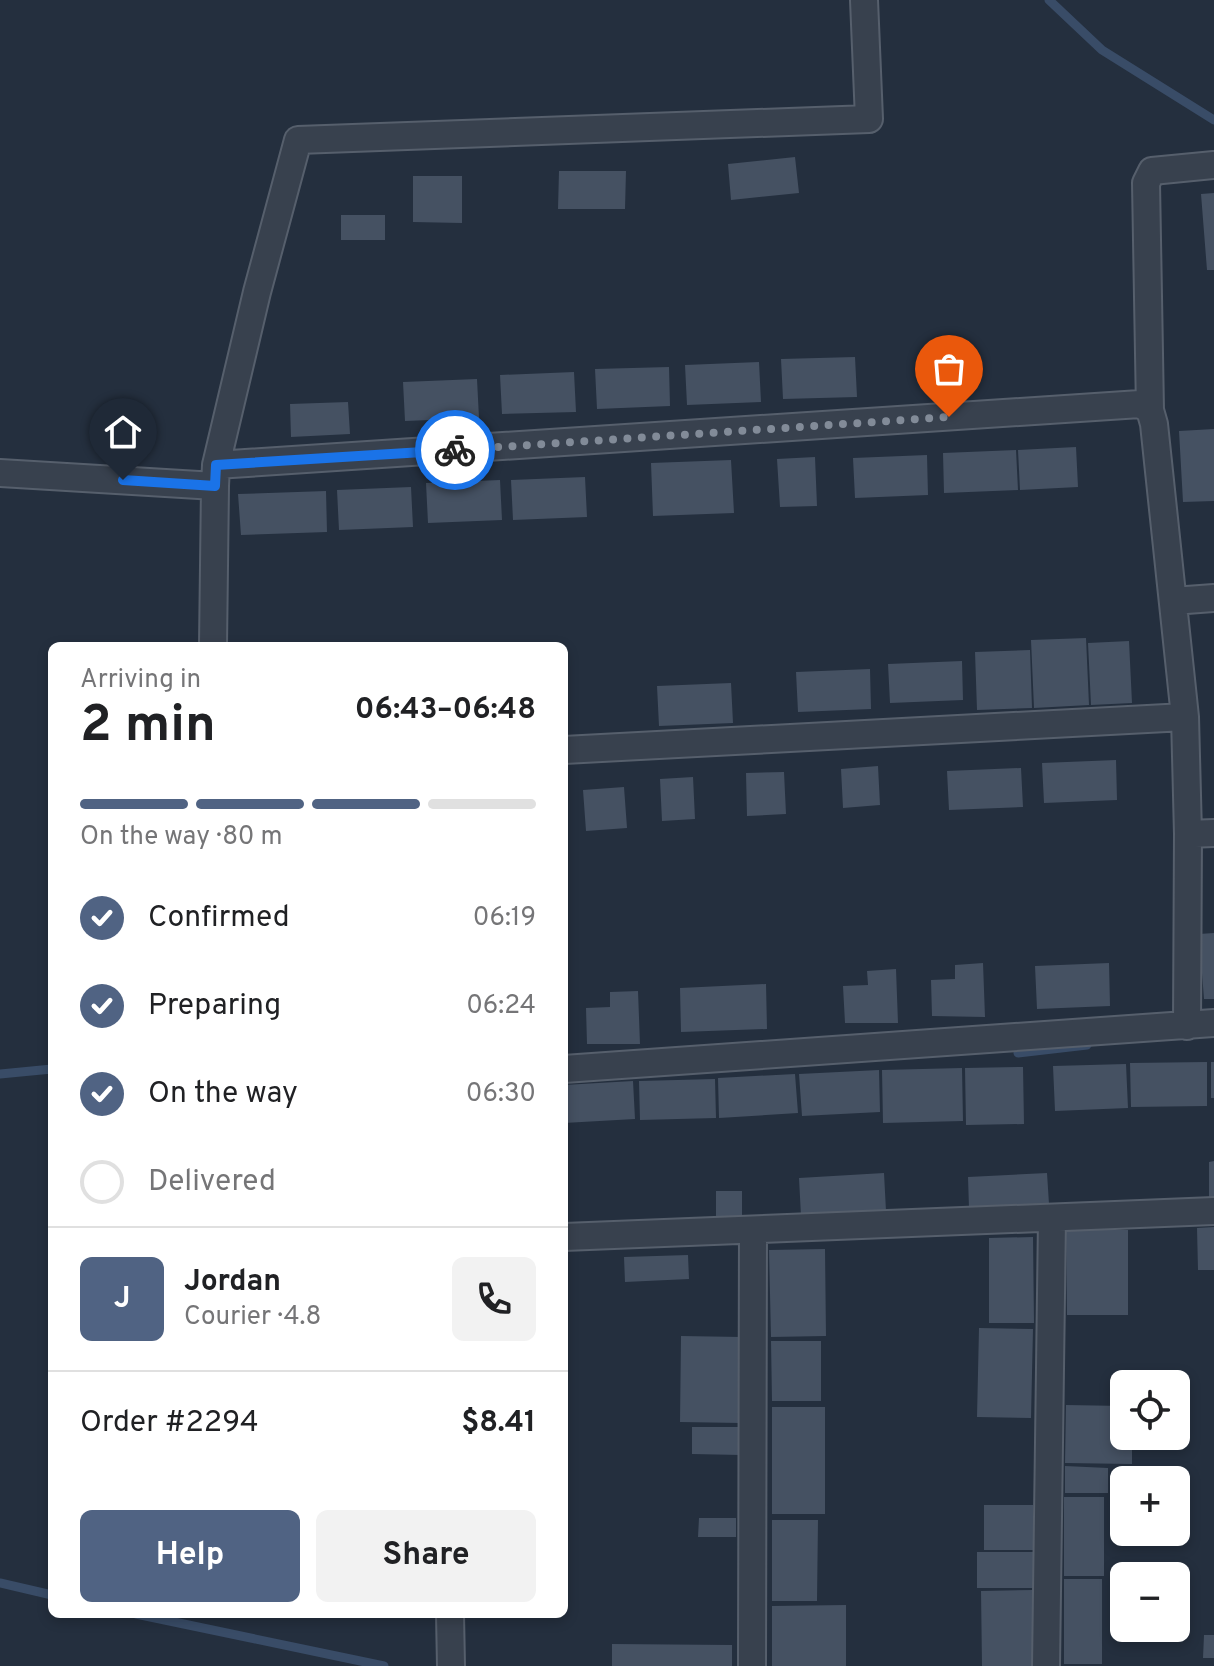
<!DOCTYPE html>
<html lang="en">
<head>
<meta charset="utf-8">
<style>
  :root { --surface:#fff; --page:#f2f2f2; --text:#202124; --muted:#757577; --line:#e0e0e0; --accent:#506383 }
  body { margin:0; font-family:Overpass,sans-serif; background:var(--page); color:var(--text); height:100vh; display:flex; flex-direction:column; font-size:30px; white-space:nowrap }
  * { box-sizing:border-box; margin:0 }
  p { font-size:26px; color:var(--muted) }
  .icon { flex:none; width:44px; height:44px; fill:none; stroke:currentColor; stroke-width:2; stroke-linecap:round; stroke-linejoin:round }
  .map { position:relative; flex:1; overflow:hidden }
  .sheet { position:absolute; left:48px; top:642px; width:520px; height:976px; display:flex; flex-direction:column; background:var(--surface); border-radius:12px; box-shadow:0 4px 12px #0003 }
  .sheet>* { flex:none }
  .fabs { position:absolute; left:1110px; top:1370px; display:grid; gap:16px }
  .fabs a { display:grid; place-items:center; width:80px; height:80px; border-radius:12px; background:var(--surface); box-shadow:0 4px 12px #0003; font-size:40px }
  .pin { position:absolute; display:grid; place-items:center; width:68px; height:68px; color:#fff; margin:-82px -34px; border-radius:50% 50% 50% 0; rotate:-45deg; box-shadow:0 0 8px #0007 }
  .pin .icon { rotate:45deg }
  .courier { position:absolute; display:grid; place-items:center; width:80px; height:80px; margin:-40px; border:6px solid #1a73e8; border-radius:50%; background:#fff; color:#222; box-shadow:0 2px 10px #0007 }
  .overview em { font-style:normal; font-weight:700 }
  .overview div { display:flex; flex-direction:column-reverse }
  .overview { display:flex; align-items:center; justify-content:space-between; height:136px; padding:0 32px }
  h1 { font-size:52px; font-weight:700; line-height:60px }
  .bar { display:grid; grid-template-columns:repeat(4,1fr); gap:12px 8px; align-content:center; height:96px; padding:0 32px }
  .bar i { height:10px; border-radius:6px; background:var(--line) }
  .bar .on { background:var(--accent) }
  .bar p { grid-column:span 4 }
  .line { display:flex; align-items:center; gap:20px; padding:0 32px; border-top:2px solid var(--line) }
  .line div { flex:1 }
  .round { display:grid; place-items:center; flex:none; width:84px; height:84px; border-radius:12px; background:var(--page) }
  ol { padding:0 32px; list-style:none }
  li { display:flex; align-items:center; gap:24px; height:88px }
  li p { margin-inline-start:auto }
  li .icon { padding:8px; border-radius:50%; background:var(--accent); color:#fff; stroke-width:4 }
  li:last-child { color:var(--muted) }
  li i { width:44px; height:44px; border:4px solid var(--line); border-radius:50% }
  .primary-button { display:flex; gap:16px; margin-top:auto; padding:16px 32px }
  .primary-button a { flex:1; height:92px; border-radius:12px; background:var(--accent); color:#fff; font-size:32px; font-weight:700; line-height:92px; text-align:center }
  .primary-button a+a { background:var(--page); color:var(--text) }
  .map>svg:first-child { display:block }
</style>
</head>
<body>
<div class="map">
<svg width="1214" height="1666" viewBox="0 0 1214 1666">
  <rect width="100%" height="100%" fill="#242f3e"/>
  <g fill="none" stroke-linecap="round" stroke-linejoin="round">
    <path stroke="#394c67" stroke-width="9" d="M1049,0L1102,50L1214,120
      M1018,1053L1087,1045
      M0,1074L52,1069
      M0,1583L52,1595
      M136,1614L384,1666"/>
  </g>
  <path fill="#455162" d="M795,157L799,193L731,200L728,164Z
    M559,171H626L625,209H558Z
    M413,176H462V223L413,222Z
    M1214,193V270H1207L1201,194Z
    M341,215H385V240H341Z
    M855,357L857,397L783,399L781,359Z
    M759,362L761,402L687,405L685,365Z
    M669,367L670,406L597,409L595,369Z
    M574,372L576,412L502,414L500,375Z
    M477,379L479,418L405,421L403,382Z
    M348,402L350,434L291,437L290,404Z
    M1214,429V501L1183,502L1179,431Z
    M1076,447L1078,487L1020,490L1018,450Z
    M1016,450L1018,490L944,493L943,453Z
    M927,455L928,495L855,498L853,458Z
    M815,457L817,506L780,507L777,459Z
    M731,460L734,513L653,516L651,463Z
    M585,477L587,517L513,520L511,480Z
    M500,480L502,520L428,523L426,483Z
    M411,487L413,527L339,530L337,490Z
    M326,491L327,532L241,535L238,494Z
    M1086,638L1089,705L1034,708L1031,640Z
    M1129,641L1132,703L1091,705L1088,643Z
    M1030,650L1032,708L977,710L975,652Z
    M962,661L963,700L890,703L888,664Z
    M870,669L871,709L798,712L796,672Z
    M731,683L733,723L659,726L657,686Z
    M564,690H567L568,731H564Z
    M1116,760L1117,800L1044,803L1042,763Z
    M878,766L880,805L843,808L841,769Z
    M1021,768L1023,807L949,810L947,771Z
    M784,772L786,814L747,816L746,773Z
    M693,777L695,819L662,821L660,779Z
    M624,787L627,828L586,831L583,790Z
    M1214,933V999H1204L1199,934Z
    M983,963L985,1017L932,1016L931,980L955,979V965Z
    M1109,963L1110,1006L1037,1009L1035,966Z
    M896,969L898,1023H845L843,986L868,985L867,971Z
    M766,984L767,1029L681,1032L680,988Z
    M638,991L640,1044H587L586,1008L610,1007V992Z
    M1207,1062V1106L1131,1107L1130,1063Z
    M1211,1062H1214V1098H1211Z
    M1126,1064L1128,1108L1055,1111L1053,1066Z
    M1023,1067L1024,1124L966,1125L965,1068Z
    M962,1068L963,1121L883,1123L882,1070Z
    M879,1070L880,1112L802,1116L799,1074Z
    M795,1074L798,1113L719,1118L718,1078Z
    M715,1079L716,1118L640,1120L639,1081Z
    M633,1081L635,1119L564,1123V1085Z
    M1214,1161V1200H1209V1162Z
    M884,1173L886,1211L801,1216L799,1178Z
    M1047,1173L1049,1204L969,1208L968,1177Z
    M716,1191H742V1220H716Z
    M1214,1227V1270H1198L1197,1228Z
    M1066,1230H1128V1315H1067Z
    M1033,1237L1034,1323H989V1238Z
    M825,1249L826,1336L771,1337L769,1250Z
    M688,1255L689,1279L625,1282L624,1257Z
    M979,1328L1033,1329L1031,1418L977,1417Z
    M681,1336L742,1337L741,1423L680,1422Z
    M771,1341H821V1401H772Z
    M1066,1405L1124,1406V1436H1132V1464L1065,1463Z
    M772,1407H825V1514H772Z
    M692,1427H741V1455L692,1454Z
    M1065,1466L1108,1468V1493H1065Z
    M1064,1497H1104V1576H1064Z
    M984,1505H1033V1550H984Z
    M699,1518H736V1537H698Z
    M772,1520H818L817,1601H772Z
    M977,1552H1033V1588H977Z
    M1064,1579H1102V1664H1064Z
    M1033,1590L1034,1666H982L981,1591Z
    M846,1605V1666H772V1606Z
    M1204,1635H1214V1658H1203Z
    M612,1644L732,1645V1666H612Z"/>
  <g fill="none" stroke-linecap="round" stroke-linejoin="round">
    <defs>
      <path id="street" d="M216,465L1140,404L1150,410
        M0,473L215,486
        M1173,601L1214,598
        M213,646L215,486L216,465L257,292L298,140L869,119L864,0
        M564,750L1185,717
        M1188,834L1214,833
        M1187,1026L1188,834L1185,717L1154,424L1150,410L1146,183L1152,171L1214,165
        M564,1069L1214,1023
        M564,1237L1214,1211
        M450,1614L451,1666
        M752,1666L753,1231
        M1046,1666L1052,1219"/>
    </defs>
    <use href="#street" stroke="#565f6c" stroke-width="30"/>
    <use href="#street" stroke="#38414e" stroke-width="26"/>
  </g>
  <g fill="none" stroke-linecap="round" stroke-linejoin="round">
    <path stroke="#828b98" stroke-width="8" stroke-dasharray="0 14.4" d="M455,450L949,417"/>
    <path stroke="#1a73e8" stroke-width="10" d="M123,480L215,486L216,465L455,450"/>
  </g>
</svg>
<div class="fabs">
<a><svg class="icon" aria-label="locate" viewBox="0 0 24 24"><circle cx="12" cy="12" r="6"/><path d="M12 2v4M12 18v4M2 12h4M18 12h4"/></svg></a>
<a>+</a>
<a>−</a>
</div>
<div class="pin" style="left:949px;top:417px;background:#ea580c"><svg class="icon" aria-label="bag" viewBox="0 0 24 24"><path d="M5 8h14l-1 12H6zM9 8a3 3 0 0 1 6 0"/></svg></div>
<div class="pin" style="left:123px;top:480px;background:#1f2937"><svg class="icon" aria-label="home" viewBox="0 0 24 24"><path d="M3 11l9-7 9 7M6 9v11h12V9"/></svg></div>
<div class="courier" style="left:455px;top:450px"><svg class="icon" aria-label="bike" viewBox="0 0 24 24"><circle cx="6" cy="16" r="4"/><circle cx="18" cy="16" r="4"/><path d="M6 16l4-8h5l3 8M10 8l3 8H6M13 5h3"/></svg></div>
<section class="sheet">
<div class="overview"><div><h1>2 min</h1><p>Arriving in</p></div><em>06:43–06:48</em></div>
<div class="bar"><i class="on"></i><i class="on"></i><i class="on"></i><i></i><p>On the way · 80 m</p></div>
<ol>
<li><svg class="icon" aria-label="check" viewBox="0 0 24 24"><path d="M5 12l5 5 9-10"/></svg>Confirmed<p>06:19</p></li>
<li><svg class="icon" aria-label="check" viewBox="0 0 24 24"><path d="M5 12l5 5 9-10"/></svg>Preparing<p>06:24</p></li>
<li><svg class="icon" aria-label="check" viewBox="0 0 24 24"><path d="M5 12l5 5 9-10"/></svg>On the way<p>06:30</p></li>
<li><i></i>Delivered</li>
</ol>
<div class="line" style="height:144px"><b class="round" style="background:var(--accent);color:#fff">J</b><div><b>Jordan</b><p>Courier · 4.8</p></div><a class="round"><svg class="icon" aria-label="phone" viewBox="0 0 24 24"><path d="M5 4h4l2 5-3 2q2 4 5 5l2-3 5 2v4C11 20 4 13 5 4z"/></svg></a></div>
<div class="line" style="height:104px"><div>Order #2294</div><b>$8.41</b></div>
<div class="primary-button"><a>Help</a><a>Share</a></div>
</section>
</div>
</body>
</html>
